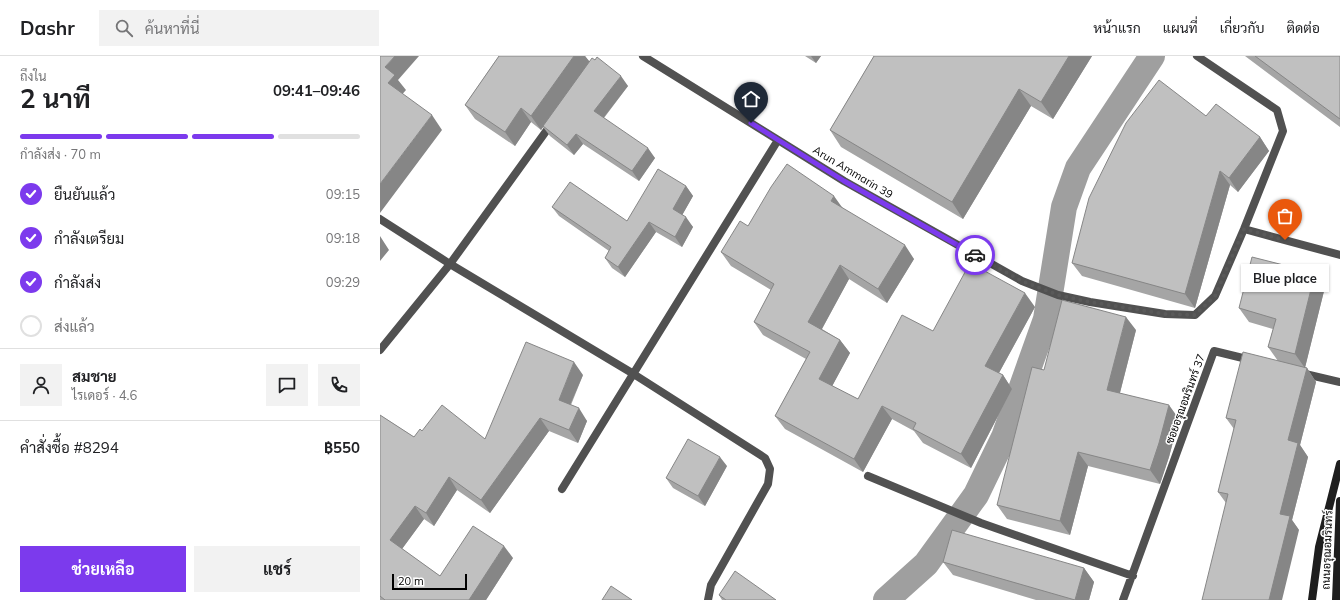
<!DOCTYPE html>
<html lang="th">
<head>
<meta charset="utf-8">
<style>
  :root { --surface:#fff; --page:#f2f2f2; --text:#202124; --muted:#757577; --line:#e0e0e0; --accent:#7c3aed }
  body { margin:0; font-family:Mulish,Sarabun,sans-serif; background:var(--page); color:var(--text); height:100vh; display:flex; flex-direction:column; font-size:15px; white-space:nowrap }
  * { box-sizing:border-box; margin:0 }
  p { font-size:13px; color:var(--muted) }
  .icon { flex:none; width:22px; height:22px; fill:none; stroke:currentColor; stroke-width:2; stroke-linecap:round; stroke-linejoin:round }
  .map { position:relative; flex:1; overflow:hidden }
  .drawer { display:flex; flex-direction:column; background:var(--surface); width:380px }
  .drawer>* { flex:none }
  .scale { position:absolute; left:12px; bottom:10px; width:75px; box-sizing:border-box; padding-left:4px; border:2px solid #000; border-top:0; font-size:11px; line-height:14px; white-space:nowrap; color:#000; -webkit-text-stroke:3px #fff; paint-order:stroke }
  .pin { position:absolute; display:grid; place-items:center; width:34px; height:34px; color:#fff; margin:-41px -17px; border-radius:50% 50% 50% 0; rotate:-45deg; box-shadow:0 0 4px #0007 }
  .pin .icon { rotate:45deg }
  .courier { position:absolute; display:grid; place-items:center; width:40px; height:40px; margin:-20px; border:3px solid #7c3aed; border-radius:50%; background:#fff; color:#222; box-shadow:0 1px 5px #0007 }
  .bubble { position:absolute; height:28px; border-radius:0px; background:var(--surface); box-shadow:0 1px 3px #0004; font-size:13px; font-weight:700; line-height:28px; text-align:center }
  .overview em { font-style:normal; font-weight:700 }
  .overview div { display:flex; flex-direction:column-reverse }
  .overview { display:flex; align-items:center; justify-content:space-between; height:68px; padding:0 20px }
  h1 { font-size:26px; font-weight:700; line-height:30px }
  .bar { display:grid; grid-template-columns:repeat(4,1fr); gap:6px 4px; align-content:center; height:48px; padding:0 20px }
  .bar i { height:5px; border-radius:3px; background:var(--line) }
  .bar .selected { background:var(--accent) }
  .bar p { grid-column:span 4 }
  .line { display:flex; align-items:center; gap:10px; padding:0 20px; border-top:1px solid var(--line) }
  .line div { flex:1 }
  .round { display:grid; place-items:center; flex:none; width:42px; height:42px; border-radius:0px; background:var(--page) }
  ol { padding:0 20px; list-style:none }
  li { display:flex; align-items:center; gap:12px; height:44px }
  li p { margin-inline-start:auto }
  li .icon { padding:4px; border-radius:50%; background:var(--accent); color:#fff; stroke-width:4 }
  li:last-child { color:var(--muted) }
  li i { width:22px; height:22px; border:2px solid var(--line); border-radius:50% }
  .action { display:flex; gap:8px; margin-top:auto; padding:8px 20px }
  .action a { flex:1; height:46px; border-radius:0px; background:var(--accent); color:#fff; font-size:16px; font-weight:700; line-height:46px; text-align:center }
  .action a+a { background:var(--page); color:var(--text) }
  header { display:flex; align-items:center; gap:24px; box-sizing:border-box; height:56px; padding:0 20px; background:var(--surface); border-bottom:1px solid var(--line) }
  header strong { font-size:19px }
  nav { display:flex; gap:22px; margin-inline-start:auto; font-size:14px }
  .search { width:280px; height:36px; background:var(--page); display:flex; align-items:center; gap:10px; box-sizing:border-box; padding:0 14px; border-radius:0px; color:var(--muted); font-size:15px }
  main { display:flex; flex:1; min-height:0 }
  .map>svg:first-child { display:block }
</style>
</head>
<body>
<header>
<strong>Dashr</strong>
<div class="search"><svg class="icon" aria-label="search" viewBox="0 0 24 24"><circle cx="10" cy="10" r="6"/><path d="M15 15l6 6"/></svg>ค้นหาที่นี่</div>
<nav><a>หน้าแรก</a><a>แผนที่</a><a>เกี่ยวกับ</a><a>ติดต่อ</a></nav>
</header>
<main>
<section class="drawer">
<div class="overview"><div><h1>2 นาที</h1><p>ถึงใน</p></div><em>09:41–09:46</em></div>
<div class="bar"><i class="selected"></i><i class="selected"></i><i class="selected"></i><i></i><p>กำลังส่ง · 70 m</p></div>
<ol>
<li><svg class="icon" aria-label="check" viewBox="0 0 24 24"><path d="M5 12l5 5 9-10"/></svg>ยืนยันแล้ว<p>09:15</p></li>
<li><svg class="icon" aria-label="check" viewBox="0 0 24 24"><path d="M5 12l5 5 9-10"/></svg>กำลังเตรียม<p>09:18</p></li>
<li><svg class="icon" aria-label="check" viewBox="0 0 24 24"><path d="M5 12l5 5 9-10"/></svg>กำลังส่ง<p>09:29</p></li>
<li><i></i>ส่งแล้ว</li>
</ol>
<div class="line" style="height:72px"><a class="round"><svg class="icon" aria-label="person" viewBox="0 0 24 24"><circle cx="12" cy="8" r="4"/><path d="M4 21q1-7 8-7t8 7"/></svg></a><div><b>สมชาย</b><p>ไรเดอร์ · 4.6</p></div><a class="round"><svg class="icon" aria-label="chat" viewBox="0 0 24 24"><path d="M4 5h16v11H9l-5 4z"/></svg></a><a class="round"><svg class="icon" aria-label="phone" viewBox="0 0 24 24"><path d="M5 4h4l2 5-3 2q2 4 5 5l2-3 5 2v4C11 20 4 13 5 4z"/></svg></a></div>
<div class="line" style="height:52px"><div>คำสั่งซื้อ #8294</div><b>฿550</b></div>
<div class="action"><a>ช่วยเหลือ</a><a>แชร์</a></div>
</section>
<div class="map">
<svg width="960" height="544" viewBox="0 0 960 544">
  <rect width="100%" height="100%" fill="#fff"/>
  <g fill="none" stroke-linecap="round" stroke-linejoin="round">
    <path stroke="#9f9f9f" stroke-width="26" d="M506,544L546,508L596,439L624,381L666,263L684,151L698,112L772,0"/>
    <path stroke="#515151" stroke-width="8" d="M263,0L464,125L642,225L678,239L710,246L785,258L815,259L835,240L864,173L903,75L897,54L817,0
      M0,163L70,208L252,317L385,402L390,413L388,428L331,529L328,544
      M864,173L960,199
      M0,294L70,208L172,67
      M921,317L960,326
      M488,420L601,467L753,520
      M182,433L398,84
      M743,544L834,295L871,304"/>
    <path stroke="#1e1e1e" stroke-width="8" d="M932,544L939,491L960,408
      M956,544L960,445"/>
  </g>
  <path fill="#a5a5a5" d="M119,0H205L209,6L248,30L224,62L275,102L259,125L203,88L194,99L170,80L163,71L161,74L151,66L135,90L95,63L85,49Z
    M425,0H441L436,7Z
    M494,0H712L673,63L651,50L583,163L461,91L450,74Z
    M865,0H960V71Z
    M826,60L880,81L889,95L858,136L850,129L815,252L702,220L692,207Z
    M306,130L313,140L302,159L313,171L302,191L276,176L245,221L232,212L225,202L229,195L179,160L172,151L247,165Z
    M461,151L534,203L507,247L469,223L442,273L460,284L470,297L452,330L478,343L553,275L655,251L619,317L623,319L632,333L591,412L543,387L534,375L512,363L483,416L405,373L395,360L426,303L383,279L374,266L391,234L351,210L341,196L368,170Z
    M945,231L925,311L927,312L936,326L920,389L928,401L912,464L919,474L846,447L838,436L854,373L846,362L898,305L888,291L893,273L869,266L859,252Z
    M756,274L740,337L799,363L789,401L780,428L708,410L690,479L627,463L617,449L664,314Z
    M203,319L191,349L207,365L198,387L169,375L110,457L77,434L54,470L44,463L22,493L60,520L133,502L106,544H0V359L34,381L42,375L105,383Z
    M347,410L325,450L293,432L286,422Z
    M563,506L704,512L714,526L709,544H656L573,519Z
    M339,539L396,544H342Z"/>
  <path fill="#868686" d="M15,0H39L18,24L26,34L19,42L8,27L5,11Z
    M194,0H205L210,6L161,74L151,60Z
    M431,0H441L436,7Z
    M689,0H712L673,63L661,46Z
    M241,20L248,30L221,65L214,55Z
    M639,33L651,50L583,163L572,146Z
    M141,52L151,66L135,90L125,76Z
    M52,59L62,74L0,157V128Z
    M196,78L203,88L194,99L187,89Z
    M880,81L889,95L858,136L849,122Z
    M268,92L275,102L259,125L252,115Z
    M840,115L850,129L815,252L805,238Z
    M306,130L313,140L300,163L293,153Z
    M454,140L464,154L451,145Z
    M306,161L313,171L302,191L295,181Z
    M269,166L276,176L245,221L238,211Z
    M0,180L9,194L0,205Z
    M525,189L534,203L507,247L498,233Z
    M460,209L469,223L438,280L428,266Z
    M935,217L945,231L925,312L915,298Z
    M645,237L655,251L615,324L605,310Z
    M746,261L756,274L737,348L727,334Z
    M460,284L470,297L449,336L439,323Z
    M194,306L203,319L187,356L179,344Z
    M927,312L936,326L920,389L928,401L912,464L919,474L902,544H889L900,458L908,384Z
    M623,319L632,333L591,412L581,398Z
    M789,349L799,363L789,401L780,428L770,414Z
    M502,350L512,363L483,416L474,403Z
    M199,352L207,365L198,387L189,374Z
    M160,362L169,375L110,457L101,444Z
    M698,396L708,410L690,479L680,465Z
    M340,401L347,410L325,450L318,440Z
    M69,421L77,434L54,470L46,457Z
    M35,450L44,463L19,497L10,484Z
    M124,490L133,502L106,544H89Z
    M704,512L714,526L709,544H695Z"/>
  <path fill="#c0c0c0" stroke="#868686" d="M0,0H15L5,11L15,19L8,27L52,59L0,128Z
    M119,0H194L151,60L141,52L125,76L85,49Z
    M494,0H689L661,46L639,33L572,146L450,74Z
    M875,0H960V63Z
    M217,1L241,20L214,55L268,92L252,115L196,78L187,89L163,70L212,2L215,4Z
    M779,24L826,60L836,48L880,81L849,122L840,115L805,238L692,207L709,142L746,67Z
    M407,108L454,140L451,145L525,189L498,233L460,209L428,266L460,284L439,323L478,343L522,259L553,275L590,207L645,237L605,310L623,319L581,398L533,373L536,367L502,350L474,403L395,360L430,296L374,266L394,228L341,196L360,165L368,170L391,131Z
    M278,113L306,130L293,153L306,161L295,181L269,166L238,211L225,202L231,191L172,151L190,126L247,165Z
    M872,201L935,217L915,298L888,291L896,263L859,252Z
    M682,244L746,261L727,334L789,349L779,387L770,414L698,396L680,465L617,449L652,311L664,314Z
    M146,286L194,306L179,344L199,352L189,374L160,362L101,444L69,421L46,457L35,450L10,484L60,520L93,470L124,490L89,544H5L0,540V359L34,381L40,373L42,375L62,349L105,383Z
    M863,296L927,312L908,384L918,387L900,458L910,460L889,544H822L848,438L838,436L856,364L846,362Z
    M308,383L340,401L318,440L286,422Z
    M572,474L704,512L695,544L563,506Z
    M355,515L396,544H346L339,539Z
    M231,530L252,544H222Z"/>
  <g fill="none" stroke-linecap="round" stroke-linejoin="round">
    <path stroke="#595959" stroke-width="4" stroke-dasharray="0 7.2" d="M595,199L642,225L678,239L710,246L785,258L815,259L835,240L864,173L905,184"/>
    <path stroke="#7c3aed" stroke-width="5" d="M371,67L464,125L595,199"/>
  </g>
  <g text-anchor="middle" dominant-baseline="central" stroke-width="3" stroke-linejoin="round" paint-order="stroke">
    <g font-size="11" fill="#000" stroke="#fff">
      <text transform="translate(473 116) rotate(31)">Arun Ammarin 39</text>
      <text transform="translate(805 343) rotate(-70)">ซอยอรุณอมรินทร์ 37</text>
      <text transform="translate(947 494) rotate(-88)">ถนนอรุณอมรินทร์</text>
    </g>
  </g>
</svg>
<div class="scale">20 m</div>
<div class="pin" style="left:905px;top:184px;background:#ea580c"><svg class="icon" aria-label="bag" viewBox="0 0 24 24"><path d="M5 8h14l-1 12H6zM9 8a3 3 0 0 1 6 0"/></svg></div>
<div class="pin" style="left:371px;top:67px;background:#1f2937"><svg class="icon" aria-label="home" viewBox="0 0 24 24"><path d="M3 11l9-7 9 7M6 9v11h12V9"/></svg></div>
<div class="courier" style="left:595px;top:199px"><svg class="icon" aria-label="car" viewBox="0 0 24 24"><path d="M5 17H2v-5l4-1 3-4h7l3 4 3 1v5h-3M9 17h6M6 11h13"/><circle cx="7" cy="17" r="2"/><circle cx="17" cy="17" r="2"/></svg></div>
<div class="bubble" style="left:861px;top:208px;width:88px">Blue place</div>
</div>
</main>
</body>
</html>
